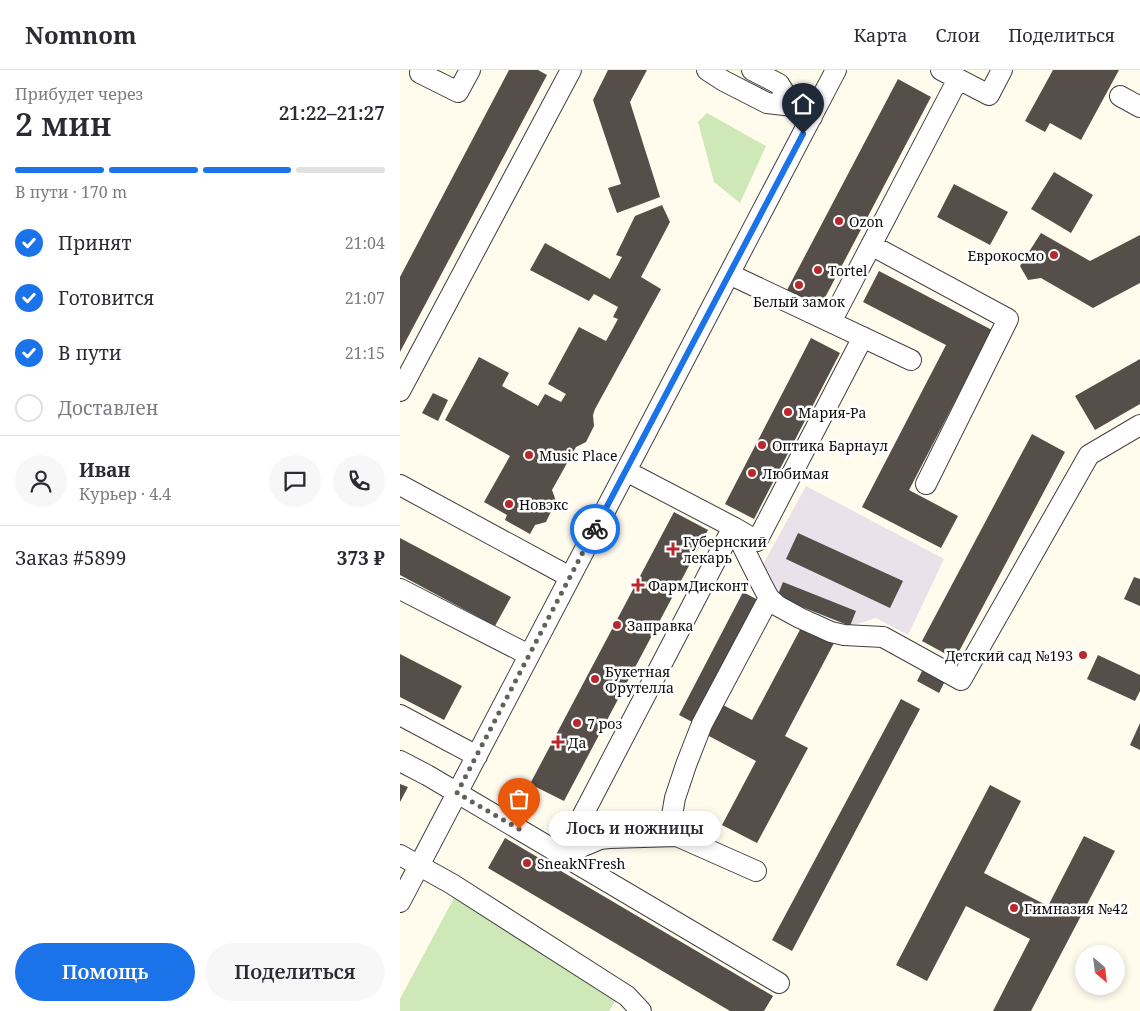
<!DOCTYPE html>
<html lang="ru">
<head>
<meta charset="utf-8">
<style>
  :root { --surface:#fff; --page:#f7f7f7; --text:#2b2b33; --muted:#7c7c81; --line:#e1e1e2; --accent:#1a73e8 }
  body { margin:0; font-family:"Noto Serif",serif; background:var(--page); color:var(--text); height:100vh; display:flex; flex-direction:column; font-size:19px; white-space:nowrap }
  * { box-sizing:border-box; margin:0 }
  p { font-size:16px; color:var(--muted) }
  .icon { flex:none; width:28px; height:28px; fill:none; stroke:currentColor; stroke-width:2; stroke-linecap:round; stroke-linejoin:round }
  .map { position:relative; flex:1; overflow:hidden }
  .drawer { display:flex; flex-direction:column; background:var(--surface); width:400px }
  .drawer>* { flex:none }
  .needle { width:32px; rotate:152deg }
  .tools { position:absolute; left:675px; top:875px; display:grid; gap:10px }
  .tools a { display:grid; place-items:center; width:50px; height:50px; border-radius:50%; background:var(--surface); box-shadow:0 2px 8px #0003; font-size:25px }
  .pin { position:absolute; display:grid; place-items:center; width:42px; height:42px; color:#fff; margin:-51px -21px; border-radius:50% 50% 50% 0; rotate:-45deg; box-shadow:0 0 5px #0007 }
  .pin .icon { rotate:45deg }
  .courier { position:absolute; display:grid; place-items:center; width:50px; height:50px; margin:-25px; border:4px solid #1a73e8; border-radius:50%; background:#fff; color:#222; box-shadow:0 1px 6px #0007 }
  .bubble { position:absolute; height:35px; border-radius:18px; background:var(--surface); box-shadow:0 2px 8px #0003; font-size:16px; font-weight:600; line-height:35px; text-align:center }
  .head em { font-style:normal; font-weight:600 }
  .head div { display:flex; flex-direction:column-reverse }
  .head { display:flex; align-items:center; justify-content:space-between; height:85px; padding:0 15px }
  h1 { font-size:32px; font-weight:600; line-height:38px }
  .bar { display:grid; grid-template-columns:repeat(4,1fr); gap:8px 5px; align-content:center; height:60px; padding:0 15px }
  .bar i { height:6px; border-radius:4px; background:var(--line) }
  .bar .current { background:var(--accent) }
  .bar p { grid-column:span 4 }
  .line { display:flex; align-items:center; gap:12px; padding:0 15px; border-top:1px solid var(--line) }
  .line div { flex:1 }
  .round { display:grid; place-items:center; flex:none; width:52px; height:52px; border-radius:26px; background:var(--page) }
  ol { padding:0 15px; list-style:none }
  li { display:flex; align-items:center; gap:15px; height:55px }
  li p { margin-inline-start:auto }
  li .icon { padding:5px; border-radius:50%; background:var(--accent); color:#fff; stroke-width:4 }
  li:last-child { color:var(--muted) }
  li i { width:28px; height:28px; border:2px solid var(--line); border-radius:50% }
  .cta { display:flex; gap:10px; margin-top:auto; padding:10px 15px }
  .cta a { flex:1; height:58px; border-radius:30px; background:var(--accent); color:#fff; font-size:20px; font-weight:600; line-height:58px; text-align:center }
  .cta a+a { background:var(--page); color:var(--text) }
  header { display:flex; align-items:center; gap:30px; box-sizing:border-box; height:70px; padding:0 25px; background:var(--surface); border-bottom:1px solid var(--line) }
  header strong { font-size:24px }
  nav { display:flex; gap:28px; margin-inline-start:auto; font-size:18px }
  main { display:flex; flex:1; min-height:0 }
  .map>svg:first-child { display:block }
</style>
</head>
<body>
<header>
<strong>Nomnom</strong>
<nav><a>Карта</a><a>Слои</a><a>Поделиться</a></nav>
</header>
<main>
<section class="drawer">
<div class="head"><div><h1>2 мин</h1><p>Прибудет через</p></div><em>21:22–21:27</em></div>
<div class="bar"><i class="current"></i><i class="current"></i><i class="current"></i><i></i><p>В пути · 170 m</p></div>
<ol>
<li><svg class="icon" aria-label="check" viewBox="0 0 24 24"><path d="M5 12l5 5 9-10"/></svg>Принят<p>21:04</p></li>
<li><svg class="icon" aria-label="check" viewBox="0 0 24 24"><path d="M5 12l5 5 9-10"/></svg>Готовится<p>21:07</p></li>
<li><svg class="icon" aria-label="check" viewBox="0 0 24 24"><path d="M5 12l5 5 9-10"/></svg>В пути<p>21:15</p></li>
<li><i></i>Доставлен</li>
</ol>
<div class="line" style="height:90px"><a class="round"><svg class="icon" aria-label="person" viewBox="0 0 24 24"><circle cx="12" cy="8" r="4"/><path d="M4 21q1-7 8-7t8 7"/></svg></a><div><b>Иван</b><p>Курьер · 4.4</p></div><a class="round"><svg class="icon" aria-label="chat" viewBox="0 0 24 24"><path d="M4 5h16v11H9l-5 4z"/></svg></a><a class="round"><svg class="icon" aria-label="phone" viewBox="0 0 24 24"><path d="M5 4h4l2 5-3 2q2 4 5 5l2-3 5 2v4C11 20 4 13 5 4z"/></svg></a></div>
<div class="line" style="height:65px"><div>Заказ #5899</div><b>373 ₽</b></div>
<div class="cta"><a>Помощь</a><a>Поделиться</a></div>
</section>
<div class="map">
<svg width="740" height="941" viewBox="0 0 740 941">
  <rect width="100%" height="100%" fill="#fffbed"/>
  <path fill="#eae1eb" d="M406,416L544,489L508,565L476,548L450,556L377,527L361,498Z"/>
  <path fill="#cfe8b7" d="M307,43L366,76L340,133L314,112L298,52Z
    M55,826L216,930L209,941H0V929Z"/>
  <path fill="#554e49" d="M109,0H138L147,5L0,282V207Z
    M208,0H247L230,32L260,127L217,143L208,118L221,114L193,30Z
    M653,0H719L681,70L650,53L645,62L625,51Z
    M498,9L531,27L420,237L387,220Z
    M654,102L693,125L671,163L631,139Z
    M554,114L608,142L590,175L537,147Z
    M262,135L270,152L241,207L261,219L195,339L193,345L194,356L186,372L176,377L152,420L156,431L146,452L135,455L130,464L105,450L107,445L84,432L110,386L45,350L79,287L109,303L102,316L138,336L145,324L161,332L166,324L148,314L179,257L206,271L218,249L213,247L218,237L194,224L189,231L130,200L145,173L210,209L222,187L216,185L235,146Z
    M641,163L690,191L740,165V213L693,238L641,208L628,210L620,196Z
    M479,201L592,260L509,420L558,446L541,478L462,437L546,275L463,232Z
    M411,268L440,283L354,449L325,434Z
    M740,289V334L695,360L675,326Z
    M33,323L48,330L38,351L22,343Z
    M632,364L665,382L555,589L522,571Z
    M274,442L308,460L164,731L130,714Z
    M398,463L503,511L490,538L386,489Z
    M0,468L111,527L95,556L0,505Z
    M734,507L740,509V536L724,529Z
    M383,512L456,541L450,556L377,527Z
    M343,522L360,531L296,654L279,645Z
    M402,556L434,573L385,666L408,678L357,773L322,755L356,691L307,665L323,635L352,650Z
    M0,584L62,616L44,650L0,627Z
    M698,585L740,605V621L735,631L687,609Z
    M523,599L545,611L539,623L517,611Z
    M501,629L520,639L392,881L372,870Z
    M740,653V680L730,675Z
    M0,714L8,717L0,732Z
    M590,715L621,731L584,803L648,836L684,766L715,781L631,941H593L630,869L566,836L527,911L496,895Z
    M105,768L373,926L364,941H330L88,798Z"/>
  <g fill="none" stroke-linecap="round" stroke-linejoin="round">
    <defs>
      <path id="minor" d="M22,0L20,3L58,22L70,0
        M307,0L324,11L367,33L393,36L412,47
        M352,0L379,14L393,36
        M541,0L589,25L602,0
        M720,26L740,37
        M471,175L608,249L526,414
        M329,204L511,290
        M431,252L558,9
        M0,321L171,0
        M226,401L333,457L362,515L369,528L378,536L400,548L431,562L444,565L483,567L561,610L689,385L740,355
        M0,415L170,507
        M0,519L129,585
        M0,645L77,686
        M0,691L27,705L379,913
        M0,785L52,814L227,926L241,941
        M162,785L333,457L357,471L463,267
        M162,785L200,769L209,768L277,766
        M356,801L277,766L272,759L271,751L275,728L286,695L302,654L369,528
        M0,832L436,0"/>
    </defs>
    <use href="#minor" stroke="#404040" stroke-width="22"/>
    <use href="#minor" stroke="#fff" stroke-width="20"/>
  </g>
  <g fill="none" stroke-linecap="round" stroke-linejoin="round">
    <path stroke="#62605b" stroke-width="5" stroke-dasharray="0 9" d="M119,759L57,723L195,459"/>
    <path stroke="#1a73e8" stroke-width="6" d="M195,459L403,64"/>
  </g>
  <g fill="#b9282c" stroke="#fff" stroke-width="2">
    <circle cx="439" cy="151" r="5"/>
    <circle cx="654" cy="185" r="5"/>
    <circle cx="418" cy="200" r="5"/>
    <circle cx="399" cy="215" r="5"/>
    <circle cx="388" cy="342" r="5"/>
    <circle cx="362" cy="375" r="5"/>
    <circle cx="129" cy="385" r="5"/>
    <circle cx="352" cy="403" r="5"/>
    <circle cx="109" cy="434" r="5"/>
    <path d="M270.5 471.5h5v5h5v5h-5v5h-5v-5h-5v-5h5z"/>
    <path d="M235.5 507.5h5v5h5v5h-5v5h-5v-5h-5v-5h5z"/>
    <circle cx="217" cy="555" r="5"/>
    <circle cx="683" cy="585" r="5"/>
    <circle cx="195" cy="609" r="5"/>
    <circle cx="177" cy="653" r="5"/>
    <path d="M155.5 664.5h5v5h5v5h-5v5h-5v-5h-5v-5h5z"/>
    <circle cx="127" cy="793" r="5"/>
    <circle cx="614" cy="838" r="5"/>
  </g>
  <g text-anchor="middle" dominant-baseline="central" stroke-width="5" stroke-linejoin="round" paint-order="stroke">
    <g font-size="14" fill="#0d0d0d" stroke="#fff" text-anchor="start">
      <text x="449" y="151">Ozon</text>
      <text x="644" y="185" text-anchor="end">Еврокосмо</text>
      <text x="428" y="200">Tortel</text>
      <text x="399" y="231" text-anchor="middle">Белый замок</text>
      <text x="398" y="342">Мария-Ра</text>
      <text x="372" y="375">Оптика Барнаул</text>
      <text x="139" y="385">Music Place</text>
      <text x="362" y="403">Любимая</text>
      <text x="119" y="434">Новэкс</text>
      <text x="283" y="471">Губернский<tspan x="283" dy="16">лекарь</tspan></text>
      <text x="248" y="515">ФармДисконт</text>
      <text x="227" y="555">Заправка</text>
      <text x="673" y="585" text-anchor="end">Детский сад №193</text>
      <text x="205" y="601">Букетная<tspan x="205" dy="16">Фрутелла</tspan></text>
      <text x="187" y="653">7 роз</text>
      <text x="168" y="672">Да</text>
      <text x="137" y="793">SneakNFresh</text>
      <text x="624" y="838">Гимназия №42</text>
    </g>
  </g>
</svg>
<div class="tools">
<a><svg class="needle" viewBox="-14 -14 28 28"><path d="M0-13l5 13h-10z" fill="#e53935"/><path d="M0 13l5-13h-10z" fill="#7c7c81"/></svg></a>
</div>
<div class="pin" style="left:119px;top:759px;background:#ea580c"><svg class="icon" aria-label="bag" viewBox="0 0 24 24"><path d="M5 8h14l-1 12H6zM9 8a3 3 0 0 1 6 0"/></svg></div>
<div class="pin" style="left:403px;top:64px;background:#1f2937"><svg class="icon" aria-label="home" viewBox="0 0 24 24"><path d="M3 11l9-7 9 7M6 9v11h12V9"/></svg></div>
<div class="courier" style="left:195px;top:459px"><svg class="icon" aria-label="bike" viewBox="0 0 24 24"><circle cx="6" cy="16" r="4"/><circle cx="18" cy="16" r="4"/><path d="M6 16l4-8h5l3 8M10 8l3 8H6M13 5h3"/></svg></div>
<div class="bubble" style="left:149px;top:741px;width:172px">Лось и ножницы</div>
</div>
</main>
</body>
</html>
